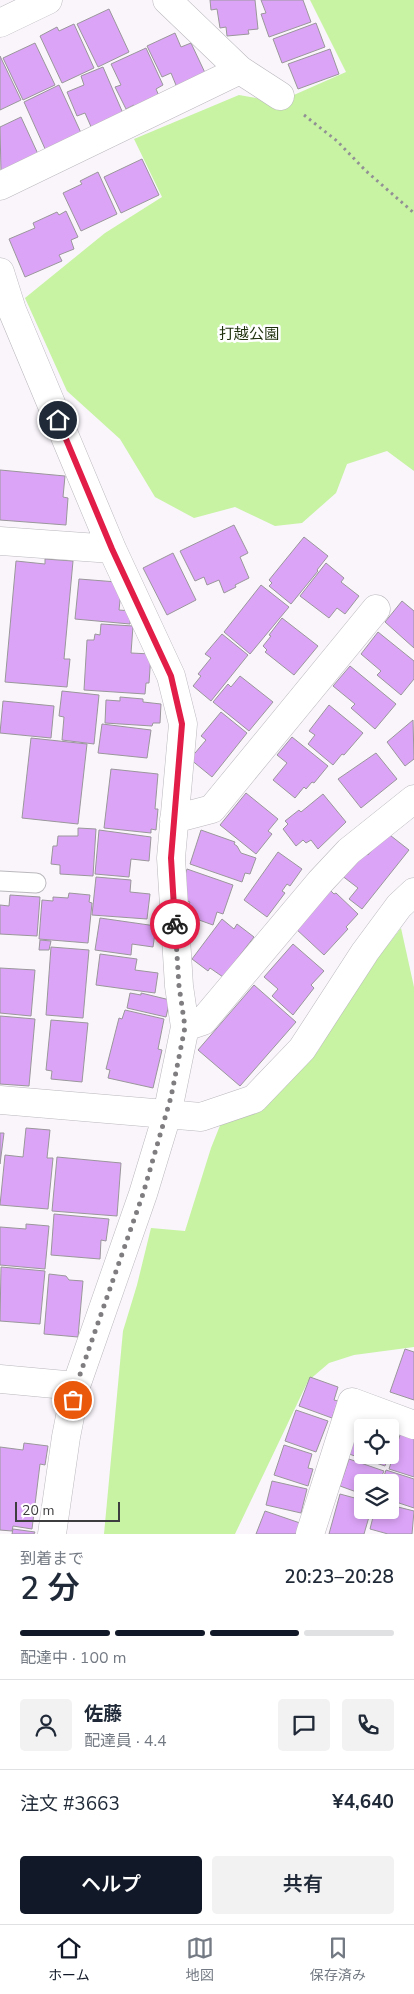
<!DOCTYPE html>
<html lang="ja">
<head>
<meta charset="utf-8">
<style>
  :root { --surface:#fff; --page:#f2f2f3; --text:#1f2937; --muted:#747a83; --line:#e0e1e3; --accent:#111827 }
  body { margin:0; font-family:"Nunito Sans","Noto Sans JP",sans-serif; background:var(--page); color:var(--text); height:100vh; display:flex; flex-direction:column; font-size:19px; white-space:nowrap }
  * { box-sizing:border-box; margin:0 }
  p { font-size:16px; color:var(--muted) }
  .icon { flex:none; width:28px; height:28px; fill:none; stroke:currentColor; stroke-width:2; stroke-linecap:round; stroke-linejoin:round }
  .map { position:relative; height:1534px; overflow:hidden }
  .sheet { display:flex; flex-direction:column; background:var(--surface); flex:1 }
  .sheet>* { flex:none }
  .controls { position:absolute; left:354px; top:1419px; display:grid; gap:10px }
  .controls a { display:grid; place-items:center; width:45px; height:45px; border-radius:5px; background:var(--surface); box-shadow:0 2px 8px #0003; font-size:25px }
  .scale { position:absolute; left:15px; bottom:12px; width:105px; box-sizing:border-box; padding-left:5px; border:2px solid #3d3c3e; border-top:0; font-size:14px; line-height:18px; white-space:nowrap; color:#3d3c3e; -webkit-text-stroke:4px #fff; paint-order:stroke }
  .pin { position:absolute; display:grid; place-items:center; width:42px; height:42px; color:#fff; margin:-21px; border:2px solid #fff; border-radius:50%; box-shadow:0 1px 5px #0007 }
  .courier { position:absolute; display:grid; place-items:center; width:50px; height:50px; margin:-25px; border:4px solid #e11d48; border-radius:50%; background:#fff; color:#222; box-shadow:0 1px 6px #0007 }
  .headline em { font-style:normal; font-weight:600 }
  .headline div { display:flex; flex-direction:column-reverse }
  .headline { display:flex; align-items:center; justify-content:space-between; height:85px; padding:0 20px }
  h1 { font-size:32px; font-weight:600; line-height:38px }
  .bar { display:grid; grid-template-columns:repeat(4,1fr); gap:8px 5px; align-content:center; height:60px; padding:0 20px }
  .bar i { height:6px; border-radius:4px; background:var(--line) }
  .bar .on { background:var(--accent) }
  .bar p { grid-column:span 4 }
  .line { display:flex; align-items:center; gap:12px; padding:0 20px; border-top:1px solid var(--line) }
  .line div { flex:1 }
  .round { display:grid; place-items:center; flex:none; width:52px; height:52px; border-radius:5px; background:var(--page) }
  .cta { display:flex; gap:10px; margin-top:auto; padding:10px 20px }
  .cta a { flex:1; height:58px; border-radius:5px; background:var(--accent); color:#fff; font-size:20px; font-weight:600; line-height:58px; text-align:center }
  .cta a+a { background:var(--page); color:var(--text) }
  .tab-bar { display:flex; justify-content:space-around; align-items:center; height:70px; border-top:1px solid var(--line); background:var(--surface); font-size:14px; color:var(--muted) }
  .tab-bar a { display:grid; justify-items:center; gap:2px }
  .tab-bar .on { color:var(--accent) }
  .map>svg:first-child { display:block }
</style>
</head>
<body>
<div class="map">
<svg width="414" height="1534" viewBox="0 0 414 1534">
  <rect width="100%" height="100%" fill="#f9f5fb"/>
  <path fill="#c7f3a3" d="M310,0H414V471L387,451L347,464L336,493L302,523L275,526L235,507L194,518L155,497L120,439L67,391L25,298L105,233L162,197L134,139L239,95L278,102L346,72Z
    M401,928L414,987V1347L354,1355L329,1363L308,1381L235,1534H104L123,1331L137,1285L151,1228L185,1231L211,1148L221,1123L268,1099L318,1051L357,984Z"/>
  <path fill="#dca4f7" stroke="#9a979b" d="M210,0H255L258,29L248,30L249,34L227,36L226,27L220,28L217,9L211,10Z
    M261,0H303L311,22L269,37L261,14L266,13Z
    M109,9L129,52L98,67L77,24Z
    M316,23L325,47L282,63L273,39Z
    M74,24L94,68L62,83L40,36L57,27L59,31Z
    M175,33L181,47L191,43L207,77L178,90L171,73L162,77L147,46Z
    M35,43L55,85L23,100L3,58Z
    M146,48L163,85L156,89L159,96L136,108L134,105L126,109L115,87L121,85L111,64Z
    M330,49L339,74L298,89L288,64Z
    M0,56L21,100L0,110Z
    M103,67L125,118L92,129L85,113L77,116L67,92L84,85L81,76Z
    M59,85L82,135L46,151L24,102Z
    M21,117L38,154L1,172L0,127Z
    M142,159L159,195L121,213L104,177Z
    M98,172L117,214L81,231L63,193L82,184L80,181Z
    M66,211L78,237L71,240L74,249L59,255L62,261L25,277L9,239L35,228L33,223L57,212L59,215Z
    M0,470L65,476L63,497L68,498L66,525L0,520Z
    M234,525L248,553L240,557L249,578L235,585L236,587L224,593L219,580L207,585L204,577L195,581L180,551Z
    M304,537L328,556L317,570L318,571L291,604L269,586L272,583L269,580Z
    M173,553L196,600L167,615L143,568Z
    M45,559L73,561L64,659H70L67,687L5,682L16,561L45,564Z
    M326,563L344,578L341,582L359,596L345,614L337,608L329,618L300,596Z
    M79,579L117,582L121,591L119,610L131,611L130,624L75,619Z
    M261,585L289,607L250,654L224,632Z
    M402,601L414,611V648L385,622Z
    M282,618L318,646L294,675L265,652L267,650L263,646L271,636L269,635Z
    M101,624L133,626L131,653L151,654L149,683H146L145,694L84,690L87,640H94L95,634L100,635Z
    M378,632L414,661V679L401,695L377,675L381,671L361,654Z
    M222,634L248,655L211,701L193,686L201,676L198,674L211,658L205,654Z
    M350,666L396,704L375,729L351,708L355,704L333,686Z
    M240,676L273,702L249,731L213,702L228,684L231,687Z
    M62,691L99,695L94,744L62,740L64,717L59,716Z
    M120,697L143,699V702L161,704L160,723H153L152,726L105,723L106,700L120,701Z
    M3,701L54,706L51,738L0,733Z
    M329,705L363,733L344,755L342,754L333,765L308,744L315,735L309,731Z
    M221,712L247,733L212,777L190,759L206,740L201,736Z
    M413,720L414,759L405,766L387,742Z
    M102,724L151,730L147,758L98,753Z
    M292,737L328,766L314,783L312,782L306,789L304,787L295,798L273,780L287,763L277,755Z
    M31,738L87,744L78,824L22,818Z
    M376,753L397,779L361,808L338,779Z
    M111,769L158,774L155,809H158L156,830L151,829V833L104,828Z
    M246,793L278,819L268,831L272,834L256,854L220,825Z
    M323,794L346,822L318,849L311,840L306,843L303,840L296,846L283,829L288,824L285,821L299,810L301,812Z
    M78,828L96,829L93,876L60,874V865L51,864L53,846H57L58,836H78Z
    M99,830L151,837L149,861L131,859L129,877L95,874Z
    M201,830L235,842L234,844L237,846L241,853L256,858L250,874L245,873L242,882L190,864Z
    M386,832L409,850L362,909L349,899L358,888L341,875L365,853L368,855Z
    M278,852L302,869L290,886L287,884L282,891L285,893L267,917L244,900Z
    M187,869L233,885L223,914L217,912L213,925L185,915L190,902L185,900L183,881Z
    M96,877L131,880L130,892L150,894L147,919L92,915Z
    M330,890L334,894L336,893L358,914L346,927L348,929L324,955L295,928Z
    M69,893L90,895L89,902L92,903L88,943L39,939L42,900L53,901V897L68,898Z
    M10,895L40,897L37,936L0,934V905L9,906Z
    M100,918L156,926L153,947L132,944L131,955L95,950Z
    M222,919L234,929L237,924L254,937L223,977L210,968L208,971L192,959Z
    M40,940L51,941L49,950H39Z
    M293,944L324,971L311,985L314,988L293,1015L272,996L278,989L264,977Z
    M51,947L89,950L83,1018L46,1015Z
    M100,954L137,959L135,970L158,973L155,993L96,985Z
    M0,968L35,970L31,1016L0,1013Z
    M254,985L296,1022L240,1086L198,1050Z
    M130,993L141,995V993L170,1000L166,1017L127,1008Z
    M125,1010L164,1019L158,1049L162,1050L153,1088L108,1078L110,1070L106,1069L119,1018L122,1019Z
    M0,1016L35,1019L29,1086L0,1084Z
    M51,1020L88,1023L82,1082L51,1079L52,1071L46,1070Z
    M26,1128L50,1130L47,1158H53L48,1209L0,1205L5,1155L23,1157Z
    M0,1133H4L0,1164Z
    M57,1157L121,1163L117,1216L52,1211Z
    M54,1214L109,1219L106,1241L101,1240L100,1259L51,1255Z
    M26,1224L49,1226L45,1269L0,1265V1227L26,1229Z
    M1,1267L45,1271L40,1324L0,1321Z
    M49,1274L66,1276L69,1280L83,1281L78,1337L44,1334Z
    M405,1349L414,1352V1400L390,1392Z
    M310,1377L338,1387L334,1400L338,1401L332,1418L299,1406Z
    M296,1410L328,1421L316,1452L285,1441Z
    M369,1422L384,1428H362V1455H389L385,1466L349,1454L359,1424L367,1427Z
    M390,1429L397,1432L390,1452Z
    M401,1432L414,1436V1477L389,1469Z
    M24,1443L48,1446L45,1465L40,1464L32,1529L13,1526L12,1531L0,1530V1447L23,1450Z
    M284,1445L312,1454L308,1468L313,1469L308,1486L274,1475Z
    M349,1459L384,1471L379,1482H362V1494L340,1486Z
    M386,1470L414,1479V1508L390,1500V1482H382Z
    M272,1481L307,1489L301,1513L266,1505Z
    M340,1494L362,1500V1510H371L364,1534H329Z
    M390,1505L414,1511L412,1534H388L370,1529L373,1517L377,1518L379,1510H390Z
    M265,1511L300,1523L296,1534H256Z
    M13,1529L35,1532L34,1534H12Z"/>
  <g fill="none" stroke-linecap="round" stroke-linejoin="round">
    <defs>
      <path id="service" d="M0,881L36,883"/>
      <path id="minor" d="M167,0L240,70L280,96
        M0,23L48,0
        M0,186L240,70
        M0,272L12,310L112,549L171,676L183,724L171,858L179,986L185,1027L167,1115L143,1194L76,1386L66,1437L52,1534
        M0,541L112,549
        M174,819L212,809L376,609
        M185,1027L203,1021L320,882L349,851L414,799
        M0,1100L201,1117L254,1099L302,1049L365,952L399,906L414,892
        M310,1534L352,1402L414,1425"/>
      <path id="tertiary" d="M0,1379L76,1386"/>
    </defs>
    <use href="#service" stroke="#bbb8bd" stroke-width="21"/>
    <use href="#minor" stroke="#bbb8bd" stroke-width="29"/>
    <use href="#tertiary" stroke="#bbb8bd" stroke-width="29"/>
    <path stroke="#929094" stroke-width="3" stroke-dasharray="2.5 4" stroke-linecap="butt" d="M304,115L337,141L366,171L414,213"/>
    <use href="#service" stroke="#fff" stroke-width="19"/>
    <use href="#minor" stroke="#fff" stroke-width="28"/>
    <use href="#tertiary" stroke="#fff" stroke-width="28"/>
  </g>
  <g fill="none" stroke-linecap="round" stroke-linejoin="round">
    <path stroke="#7f7d80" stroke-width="5" stroke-dasharray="0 9" d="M73,1400L76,1386L143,1194L171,1097L185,1027L179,986L175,924"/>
    <path stroke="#e11d48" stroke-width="6" d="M58,420L112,549L171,676L182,724L171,858L175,924"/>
  </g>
  <g text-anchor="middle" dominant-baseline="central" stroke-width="5" stroke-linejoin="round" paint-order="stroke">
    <g font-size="15" fill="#1e300c" stroke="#fff">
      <text x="249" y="334">打越公園</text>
    </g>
  </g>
</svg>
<div class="controls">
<a><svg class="icon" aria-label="locate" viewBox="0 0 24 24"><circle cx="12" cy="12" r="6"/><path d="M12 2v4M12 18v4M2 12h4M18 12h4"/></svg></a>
<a><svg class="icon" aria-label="layers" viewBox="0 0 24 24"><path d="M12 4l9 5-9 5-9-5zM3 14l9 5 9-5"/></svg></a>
</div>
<div class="scale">20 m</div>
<div class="pin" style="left:73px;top:1400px;background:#ea580c"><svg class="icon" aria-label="bag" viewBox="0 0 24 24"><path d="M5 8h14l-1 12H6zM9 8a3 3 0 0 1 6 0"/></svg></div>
<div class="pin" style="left:58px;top:420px;background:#1f2937"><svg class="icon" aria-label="home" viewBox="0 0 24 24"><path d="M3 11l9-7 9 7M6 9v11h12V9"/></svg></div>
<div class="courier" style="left:175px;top:924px"><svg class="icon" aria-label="bike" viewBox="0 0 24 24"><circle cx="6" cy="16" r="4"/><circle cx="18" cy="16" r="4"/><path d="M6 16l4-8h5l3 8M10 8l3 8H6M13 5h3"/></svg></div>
</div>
<section class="sheet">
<div class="headline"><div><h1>2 分</h1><p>到着まで</p></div><em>20:23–20:28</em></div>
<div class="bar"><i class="on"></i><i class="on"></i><i class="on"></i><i></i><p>配達中 · 100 m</p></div>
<div class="line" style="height:90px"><a class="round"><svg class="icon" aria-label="person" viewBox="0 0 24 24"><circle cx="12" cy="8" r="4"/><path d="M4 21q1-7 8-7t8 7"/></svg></a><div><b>佐藤</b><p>配達員 · 4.4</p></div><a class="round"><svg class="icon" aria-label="chat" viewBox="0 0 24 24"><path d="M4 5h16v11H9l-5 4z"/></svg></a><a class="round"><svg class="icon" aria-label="phone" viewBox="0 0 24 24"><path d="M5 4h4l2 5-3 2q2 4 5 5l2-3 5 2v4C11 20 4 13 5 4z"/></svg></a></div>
<div class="line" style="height:65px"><div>注文 #3663</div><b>¥4,640</b></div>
<div class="cta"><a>ヘルプ</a><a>共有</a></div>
</section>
<nav class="tab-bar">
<a class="on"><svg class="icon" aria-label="home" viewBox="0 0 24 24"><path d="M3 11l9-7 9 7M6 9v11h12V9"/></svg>ホーム</a>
<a><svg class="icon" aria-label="map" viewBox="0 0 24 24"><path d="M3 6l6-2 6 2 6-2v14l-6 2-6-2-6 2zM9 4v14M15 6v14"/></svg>地図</a>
<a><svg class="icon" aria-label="saved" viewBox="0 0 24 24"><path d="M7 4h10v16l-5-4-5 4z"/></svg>保存済み</a>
</nav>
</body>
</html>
